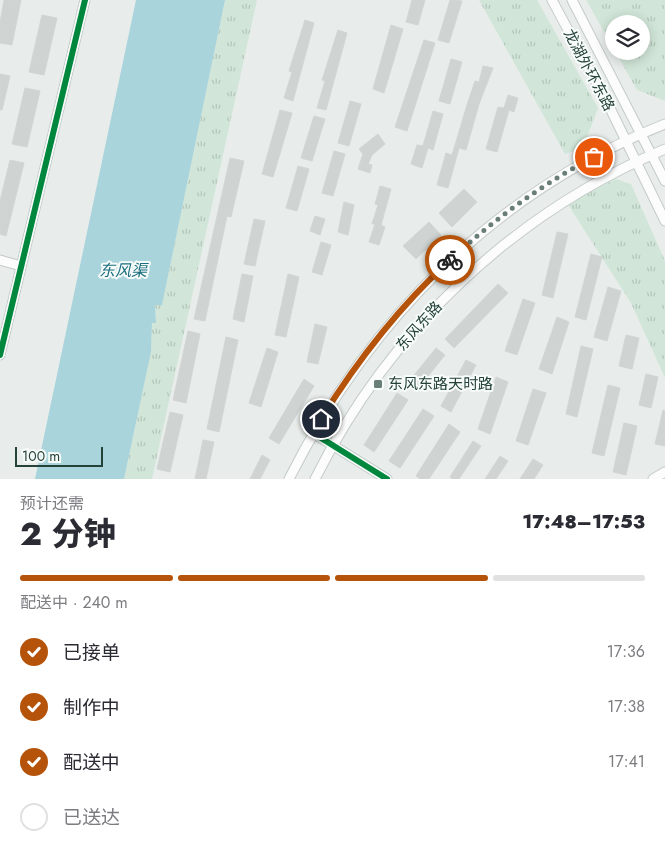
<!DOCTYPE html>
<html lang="zh">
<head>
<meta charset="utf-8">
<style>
  :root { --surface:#fff; --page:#f2f2f3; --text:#2b2b33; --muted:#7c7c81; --line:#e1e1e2; --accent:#b45309 }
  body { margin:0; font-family:Jost,"Noto Sans SC",sans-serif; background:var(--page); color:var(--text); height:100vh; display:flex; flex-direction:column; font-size:19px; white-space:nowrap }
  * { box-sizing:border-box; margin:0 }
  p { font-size:16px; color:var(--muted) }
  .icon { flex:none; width:28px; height:28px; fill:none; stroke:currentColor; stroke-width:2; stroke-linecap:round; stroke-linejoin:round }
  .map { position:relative; height:479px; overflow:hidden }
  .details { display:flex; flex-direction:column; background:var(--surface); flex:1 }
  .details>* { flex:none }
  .fabs { position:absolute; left:605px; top:15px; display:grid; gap:10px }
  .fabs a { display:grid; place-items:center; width:45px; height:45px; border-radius:50%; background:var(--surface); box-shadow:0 2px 12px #0003; font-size:25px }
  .scale { position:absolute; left:15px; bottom:12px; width:88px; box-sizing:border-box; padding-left:5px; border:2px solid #24423a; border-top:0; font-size:14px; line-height:18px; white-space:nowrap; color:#24423a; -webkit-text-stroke:4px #f7fbf9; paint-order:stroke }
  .pin { position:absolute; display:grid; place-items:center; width:42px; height:42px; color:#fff; margin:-21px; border:2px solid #fff; border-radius:50%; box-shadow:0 1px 5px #0007 }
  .courier { position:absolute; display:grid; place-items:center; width:50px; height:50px; margin:-25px; border:4px solid #b45309; border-radius:50%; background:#fff; color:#222; box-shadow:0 1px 6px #0007 }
  .overview em { font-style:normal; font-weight:800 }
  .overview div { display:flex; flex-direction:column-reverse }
  .overview { display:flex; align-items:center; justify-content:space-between; height:85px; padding:0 20px }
  h1 { font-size:32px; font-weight:800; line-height:38px }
  .bar { display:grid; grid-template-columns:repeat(4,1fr); gap:8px 5px; align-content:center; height:60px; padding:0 20px }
  .bar i { height:6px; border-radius:4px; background:var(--line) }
  .bar .active { background:var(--accent) }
  .bar p { grid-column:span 4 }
  ol { padding:0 20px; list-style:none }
  li { display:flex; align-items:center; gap:15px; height:55px }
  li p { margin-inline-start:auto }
  li .icon { padding:5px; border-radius:50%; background:var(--accent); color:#fff; stroke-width:4 }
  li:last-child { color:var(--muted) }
  li i { width:28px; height:28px; border:2px solid var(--line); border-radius:50% }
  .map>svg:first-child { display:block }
</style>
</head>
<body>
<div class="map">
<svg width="665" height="479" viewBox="0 0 665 479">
  <defs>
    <pattern id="park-tufts" width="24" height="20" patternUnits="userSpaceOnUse" patternTransform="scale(1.25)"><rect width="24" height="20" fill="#d1e6d8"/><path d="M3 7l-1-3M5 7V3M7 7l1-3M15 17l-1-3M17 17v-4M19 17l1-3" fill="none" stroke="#b3c6ba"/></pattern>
  </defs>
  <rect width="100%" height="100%" fill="#e8edeb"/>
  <path fill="url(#park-tufts)" d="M225,0H257L152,479H124L151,352L152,323L156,322L155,305L162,304Z
    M479,0H537L598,108L583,148L565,154Z
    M586,0H665V101L637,90L615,51H641V24H614V49Z
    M616,179L631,184L665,261V378L631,303L567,203Z"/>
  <path fill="#a9d4db" d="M136,0H225L162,305H155L156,323H152L151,352L124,479H35Z"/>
  <path fill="#cfd4d2" stroke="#d1d6d4" d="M4,0H21L12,45L0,43V22Z
    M412,0H425L418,25L406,22Z
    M450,0L462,1L449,43L438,40Z
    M42,15L57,18L44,75L29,72Z
    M305,20L314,23L293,101L284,98L292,72L289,71Z
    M391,25L403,29L384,93L373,89Z
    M338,30L347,33L326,110L317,108L325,81L322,80Z
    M424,40L435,43L407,131L395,127Z
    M451,59L462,62L450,104L439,101Z
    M483,66L493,68L479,104L466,150L459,148L448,188L437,185L446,153L452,155L467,105L475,81L479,82Z
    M0,74L10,76L2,110H0Z
    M25,88L40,91L27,147L12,144Z
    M508,95L518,98L514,112L509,110L497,152L486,149L498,107L504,108Z
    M350,101L361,104L349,146L338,143Z
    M280,110L292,113L273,177L262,174Z
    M433,111L443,114L433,150L428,148L422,168L411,164L417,145L423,146Z
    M314,116L325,119L312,161L301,158Z
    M378,134L385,144L372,155L368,164L372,165L370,173L358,169L363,154L359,149Z
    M334,151L345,154L333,196L322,193Z
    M230,158L244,161L231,217L227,216L205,321L194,319Z
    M10,160L24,163L6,236L0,234V201Z
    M298,166L309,169L297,211L286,208Z
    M380,186L391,189L381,225L385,227L379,245L369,242L375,224H372L378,205L375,204Z
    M464,189L477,202L452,227L439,213Z
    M344,202L354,205L348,235L338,232Z
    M315,216L325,219L320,235L310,231Z
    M254,219L265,221L255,266L244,264Z
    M429,222L441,235L416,259L403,246Z
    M557,232L568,234L553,298L542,295Z
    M321,242L331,245L322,275L312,272Z
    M591,254L602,257L586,320L575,317Z
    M242,274L253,276L244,322L233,319Z
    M288,274L299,277L286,337L275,335Z
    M498,284L508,293L454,348L445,339Z
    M608,287L621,291L607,341L594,337Z
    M523,299L535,303L517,355L505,351Z
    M557,317L569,322L552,374L539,369Z
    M315,324L327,327L318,364L307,362Z
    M188,331L200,334L186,403L173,400Z
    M626,335L639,338L632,369L619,366Z
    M226,337L238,340L219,432L207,429Z
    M581,346L593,349L577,417L566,414Z
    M267,348L278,352L261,407L249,403Z
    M436,348L445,355L416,391L407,384Z
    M466,360L476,365L451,412L441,406Z
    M646,374L658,377L651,408L639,405Z
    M496,377L508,382L490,434L478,429Z
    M304,379L314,386L279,444L269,438Z
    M608,385L620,388L604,456L592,453Z
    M533,389L546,393L528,445L516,441Z
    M397,393L408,400L374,452L364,445Z
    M423,409L434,416L400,468L389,461Z
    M663,410L665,411V446L655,444Z
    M170,412L183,415L170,472L157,469Z
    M624,423L637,426L626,475L613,472Z
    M449,424L460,432L429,479H420L416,476Z
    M203,440L214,442L206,479H195Z
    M473,441L481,446L459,479H452L450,477Z
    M262,455L270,460L260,479H250Z
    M500,456L508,461L496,479H485Z
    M533,459L543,465L534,479H520Z"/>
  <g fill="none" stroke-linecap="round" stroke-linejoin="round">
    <defs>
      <path id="secondary" d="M552,0L610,108L665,221
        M572,0L665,181
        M0,260L21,266
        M0,355L85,0
        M313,433L387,479
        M289,479C370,318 496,191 665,124
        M315,479C389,331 513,213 665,149
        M653,479L665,472"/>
    </defs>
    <use href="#secondary" stroke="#c3cbc8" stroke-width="11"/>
    <use href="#secondary" stroke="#fcfcfc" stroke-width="9"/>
    <defs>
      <path id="cycleway" d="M0,355L85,0
        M313,433L387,479"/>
    </defs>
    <use href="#cycleway" stroke="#f7fbf9" stroke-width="9"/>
    <use href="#cycleway" stroke="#00873e" stroke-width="6"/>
  </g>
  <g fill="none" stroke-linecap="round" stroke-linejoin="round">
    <path stroke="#697e78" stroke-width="5" stroke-dasharray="0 9" d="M450,260C493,220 542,184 594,157"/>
    <path stroke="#b45309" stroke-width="6" d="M321,419C357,361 399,307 450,260"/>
  </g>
  <rect fill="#697e78" stroke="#f7fbf9" stroke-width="2" x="373" y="379" width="10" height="10" rx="2.5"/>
  <g text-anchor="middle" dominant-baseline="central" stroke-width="4" stroke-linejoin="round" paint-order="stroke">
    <g font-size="15" fill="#24423a" stroke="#f7fbf9">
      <text transform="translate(589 70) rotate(62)">龙湖外环东路</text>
      <text transform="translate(419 326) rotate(-48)">东风东路</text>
    </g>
    <g font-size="15" fill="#24423a" stroke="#f7fbf9" text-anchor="start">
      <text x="388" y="384">东风东路天时路</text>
    </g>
    <g font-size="16" font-style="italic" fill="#1c6f80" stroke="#f7fbf9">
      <text x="123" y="270">东风渠</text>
    </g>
  </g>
</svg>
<div class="fabs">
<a><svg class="icon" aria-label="layers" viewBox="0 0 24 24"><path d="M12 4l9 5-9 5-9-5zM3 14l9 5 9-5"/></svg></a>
</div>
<div class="scale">100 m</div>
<div class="pin" style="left:594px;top:157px;background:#ea580c"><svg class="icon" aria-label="bag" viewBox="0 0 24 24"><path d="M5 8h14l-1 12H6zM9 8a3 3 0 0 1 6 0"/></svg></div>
<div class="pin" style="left:321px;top:419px;background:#1f2937"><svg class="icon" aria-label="home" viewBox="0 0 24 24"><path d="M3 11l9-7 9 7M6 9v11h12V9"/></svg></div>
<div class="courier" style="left:450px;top:260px"><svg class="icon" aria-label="bike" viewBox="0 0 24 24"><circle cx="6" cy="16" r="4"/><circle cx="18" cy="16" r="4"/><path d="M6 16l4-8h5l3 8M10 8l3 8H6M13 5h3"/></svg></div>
</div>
<section class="details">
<div class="overview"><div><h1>2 分钟</h1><p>预计还需</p></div><em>17:48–17:53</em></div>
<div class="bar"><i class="active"></i><i class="active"></i><i class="active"></i><i></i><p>配送中 · 240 m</p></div>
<ol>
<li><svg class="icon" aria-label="check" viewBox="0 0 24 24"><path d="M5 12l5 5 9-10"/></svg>已接单<p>17:36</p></li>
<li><svg class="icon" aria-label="check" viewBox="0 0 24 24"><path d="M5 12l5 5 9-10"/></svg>制作中<p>17:38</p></li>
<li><svg class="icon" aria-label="check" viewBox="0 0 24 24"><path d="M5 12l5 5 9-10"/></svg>配送中<p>17:41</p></li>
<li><i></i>已送达</li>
</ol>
</section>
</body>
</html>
